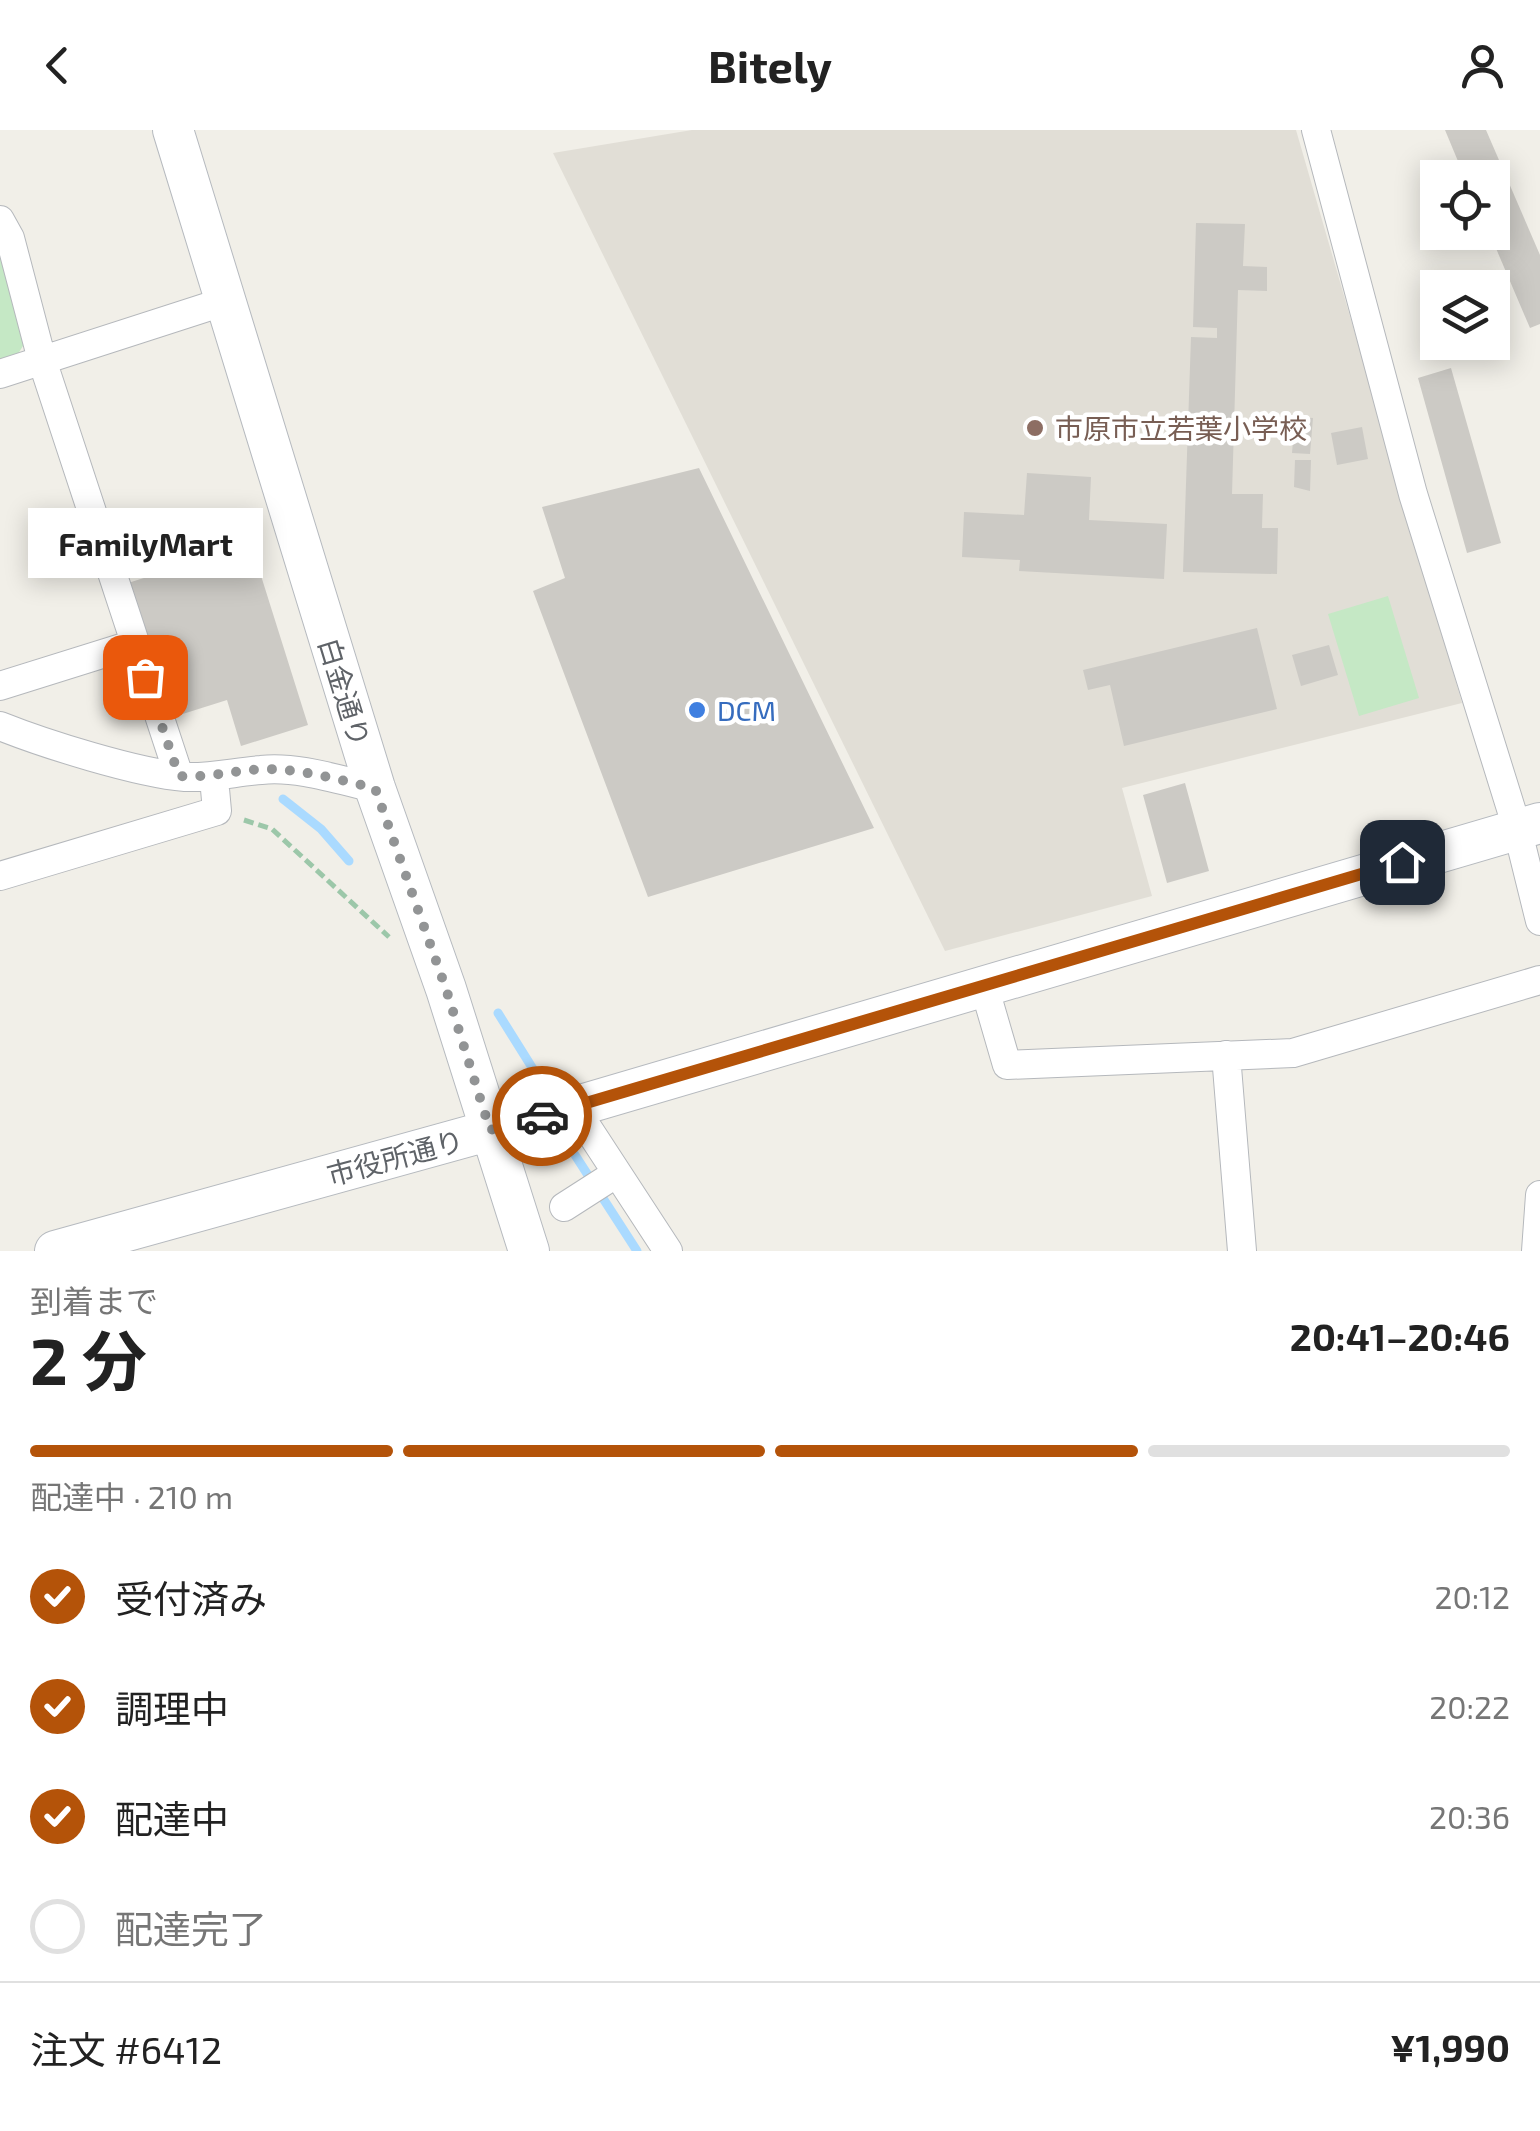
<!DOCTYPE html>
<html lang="ja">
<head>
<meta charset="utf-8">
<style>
  :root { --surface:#fff; --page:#f2f2f2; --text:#222; --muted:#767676; --line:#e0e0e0; --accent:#b45309 }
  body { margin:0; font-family:"Exo 2","Noto Sans JP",sans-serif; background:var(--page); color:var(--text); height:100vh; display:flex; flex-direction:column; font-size:38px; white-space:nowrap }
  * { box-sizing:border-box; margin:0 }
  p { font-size:32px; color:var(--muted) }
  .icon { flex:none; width:55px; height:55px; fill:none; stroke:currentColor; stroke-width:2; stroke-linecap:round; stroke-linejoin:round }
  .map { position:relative; height:1121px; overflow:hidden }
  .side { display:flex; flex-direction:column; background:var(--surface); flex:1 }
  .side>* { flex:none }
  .tools { position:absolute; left:1420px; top:30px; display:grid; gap:20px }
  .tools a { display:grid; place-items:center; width:90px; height:90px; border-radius:0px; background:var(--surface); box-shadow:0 5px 25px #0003; font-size:50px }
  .pin { position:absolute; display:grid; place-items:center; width:85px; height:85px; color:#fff; margin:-42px; border-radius:20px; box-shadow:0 5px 15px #0006 }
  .courier { position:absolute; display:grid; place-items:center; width:100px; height:100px; margin:-50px; border:8px solid #b45309; border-radius:50%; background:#fff; color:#222; box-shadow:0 2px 12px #0007 }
  .bubble { position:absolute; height:70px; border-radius:0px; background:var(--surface); box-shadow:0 5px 25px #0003; font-size:32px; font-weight:700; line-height:70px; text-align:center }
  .headline em { font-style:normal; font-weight:700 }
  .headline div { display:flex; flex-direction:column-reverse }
  .headline { display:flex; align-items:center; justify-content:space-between; height:170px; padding:0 30px }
  h1 { font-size:65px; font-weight:700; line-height:75px }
  .bar { display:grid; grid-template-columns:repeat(4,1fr); gap:15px 10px; align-content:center; height:120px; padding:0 30px }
  .bar i { height:12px; border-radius:8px; background:var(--line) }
  .bar .selected { background:var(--accent) }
  .bar p { grid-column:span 4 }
  .line { display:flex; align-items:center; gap:25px; padding:0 30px; border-top:2px solid var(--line) }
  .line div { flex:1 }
  ol { padding:0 30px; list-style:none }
  li { display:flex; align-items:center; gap:30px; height:110px }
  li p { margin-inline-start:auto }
  li .icon { padding:10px; border-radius:50%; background:var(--accent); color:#fff; stroke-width:4 }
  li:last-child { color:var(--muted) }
  li i { width:55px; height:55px; border:5px solid var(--line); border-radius:50% }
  header { display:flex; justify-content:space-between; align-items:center; height:130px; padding:0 30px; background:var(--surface); font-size:45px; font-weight:700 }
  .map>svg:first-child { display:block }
</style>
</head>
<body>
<header><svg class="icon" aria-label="back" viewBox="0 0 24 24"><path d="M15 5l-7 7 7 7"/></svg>Bitely<svg class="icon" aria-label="person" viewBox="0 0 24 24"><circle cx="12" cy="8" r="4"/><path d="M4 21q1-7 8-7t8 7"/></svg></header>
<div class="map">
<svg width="1540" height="1121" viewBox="0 0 1540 1121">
  <rect width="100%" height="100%" fill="#f1efe8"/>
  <path fill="#e1ded6" d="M692,0H1296L1462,573L1122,658L1152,766L945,821L553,23Z"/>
  <path fill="#c5e8c5" d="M0,118L26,211L18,224L0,230Z
    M1388,466L1419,568L1359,586L1328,484Z"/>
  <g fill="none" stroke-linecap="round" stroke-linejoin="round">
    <path stroke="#aadaff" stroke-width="9" d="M283,669L321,699L349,731
      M498,883L533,939
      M575,1025L637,1121"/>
  </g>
  <path fill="#cccac5" d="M1445,0H1486L1540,125V194L1530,198L1489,102L1492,48H1465Z
    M1196,93L1245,94L1243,136L1267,137V161L1238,160L1232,364H1263L1262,398H1278L1277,444L1183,442L1191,207L1217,208V198L1193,197Z
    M1451,238L1501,413L1467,423L1418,248Z
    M1295,287L1313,288L1310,324L1292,323Z
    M1362,297L1368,329L1337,335L1331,303Z
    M1295,330H1311L1310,361L1294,357Z
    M699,338L874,698L648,767L533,461L565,448L542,377Z
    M1027,343L1091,347L1089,390L1167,394L1164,449L1019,441L1020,430L962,427L964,382L1024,385Z
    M251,414L308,595L241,616L227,570L170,588L128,453Z
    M1257,498L1277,579L1124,616L1110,555L1088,560L1083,540Z
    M1329,515L1338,545L1301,556L1292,525Z
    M1185,653L1209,741L1167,753L1143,665Z"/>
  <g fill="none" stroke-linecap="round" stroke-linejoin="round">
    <defs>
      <path id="street" d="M1316,0L1413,364L1517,698L1540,791
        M0,90L10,108L42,230L179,646
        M0,244L226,171
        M0,556L134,514
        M0,596C45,614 137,643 185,647C212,648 235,642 261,640C298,636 339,650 375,658
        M0,746L217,681L214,648
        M984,856L1007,935L1293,923L1540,850
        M1226,925L1242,1121
        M574,977L668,1121
        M564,1077L617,1043
        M1536,1121L1540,1065"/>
      <path id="secondary" d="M173,0L375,658L446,859L529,1121
        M55,1121L574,977L1540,693"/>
    </defs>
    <use href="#street" stroke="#b5b8bc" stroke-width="30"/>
    <use href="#secondary" stroke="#b6babf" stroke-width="42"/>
    <path stroke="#9cc7a9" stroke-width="5" stroke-dasharray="10 5" stroke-linecap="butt" d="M244,690L272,699L389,807"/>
    <use href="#street" stroke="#fff" stroke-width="28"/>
    <use href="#secondary" stroke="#fff" stroke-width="40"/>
  </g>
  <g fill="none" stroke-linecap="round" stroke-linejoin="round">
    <path stroke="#929495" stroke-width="10" stroke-dasharray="0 18" d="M145,547L179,646C209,648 236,640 265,639C302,639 339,650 375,658L446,859L490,1000L542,986"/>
    <path stroke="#b45309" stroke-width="12" d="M542,986L1402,732"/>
  </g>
  <circle fill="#8d6e63" stroke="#fff" stroke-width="4" cx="1035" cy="298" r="10"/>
  <circle fill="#3f7fe0" stroke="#fff" stroke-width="4" cx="697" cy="580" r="10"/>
  <g text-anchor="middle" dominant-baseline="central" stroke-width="9" stroke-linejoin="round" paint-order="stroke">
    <g font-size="28" fill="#785e54" stroke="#fff" text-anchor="start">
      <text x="1055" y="298">市原市立若葉小学校</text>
    </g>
    <g font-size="28" fill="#5f6368" stroke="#fff">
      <text transform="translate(345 562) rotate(73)">白金通り</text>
      <text transform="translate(395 1027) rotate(-15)">市役所通り</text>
    </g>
    <g font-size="28" fill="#366cbe" stroke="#fff" text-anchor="start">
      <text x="717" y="580">DCM</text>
    </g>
  </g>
</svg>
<div class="tools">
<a><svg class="icon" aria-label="locate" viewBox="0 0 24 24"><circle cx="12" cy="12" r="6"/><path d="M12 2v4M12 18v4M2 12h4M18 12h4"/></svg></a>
<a><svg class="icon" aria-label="layers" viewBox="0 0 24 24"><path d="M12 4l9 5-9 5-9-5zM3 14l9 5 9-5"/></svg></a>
</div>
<div class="pin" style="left:145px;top:547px;background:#ea580c"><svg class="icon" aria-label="bag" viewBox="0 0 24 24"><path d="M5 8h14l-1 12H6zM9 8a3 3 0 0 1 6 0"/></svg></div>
<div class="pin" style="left:1402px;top:732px;background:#1f2937"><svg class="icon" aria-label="home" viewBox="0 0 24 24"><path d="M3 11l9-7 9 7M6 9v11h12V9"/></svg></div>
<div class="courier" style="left:542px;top:986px"><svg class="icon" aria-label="car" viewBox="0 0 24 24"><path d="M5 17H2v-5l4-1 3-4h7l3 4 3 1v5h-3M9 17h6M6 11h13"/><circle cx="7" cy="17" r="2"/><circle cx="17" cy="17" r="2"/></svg></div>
<div class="bubble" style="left:28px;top:378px;width:235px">FamilyMart</div>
</div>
<section class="side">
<div class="headline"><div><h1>2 分</h1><p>到着まで</p></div><em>20:41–20:46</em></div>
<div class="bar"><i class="selected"></i><i class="selected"></i><i class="selected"></i><i></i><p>配達中 · 210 m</p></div>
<ol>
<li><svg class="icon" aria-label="check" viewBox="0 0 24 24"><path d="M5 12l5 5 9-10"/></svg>受付済み<p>20:12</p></li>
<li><svg class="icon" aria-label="check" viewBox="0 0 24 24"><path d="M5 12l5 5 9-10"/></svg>調理中<p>20:22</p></li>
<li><svg class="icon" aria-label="check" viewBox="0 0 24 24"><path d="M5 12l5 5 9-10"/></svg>配達中<p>20:36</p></li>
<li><i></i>配達完了</li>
</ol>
<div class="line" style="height:130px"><div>注文 #6412</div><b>¥1,990</b></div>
</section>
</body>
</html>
